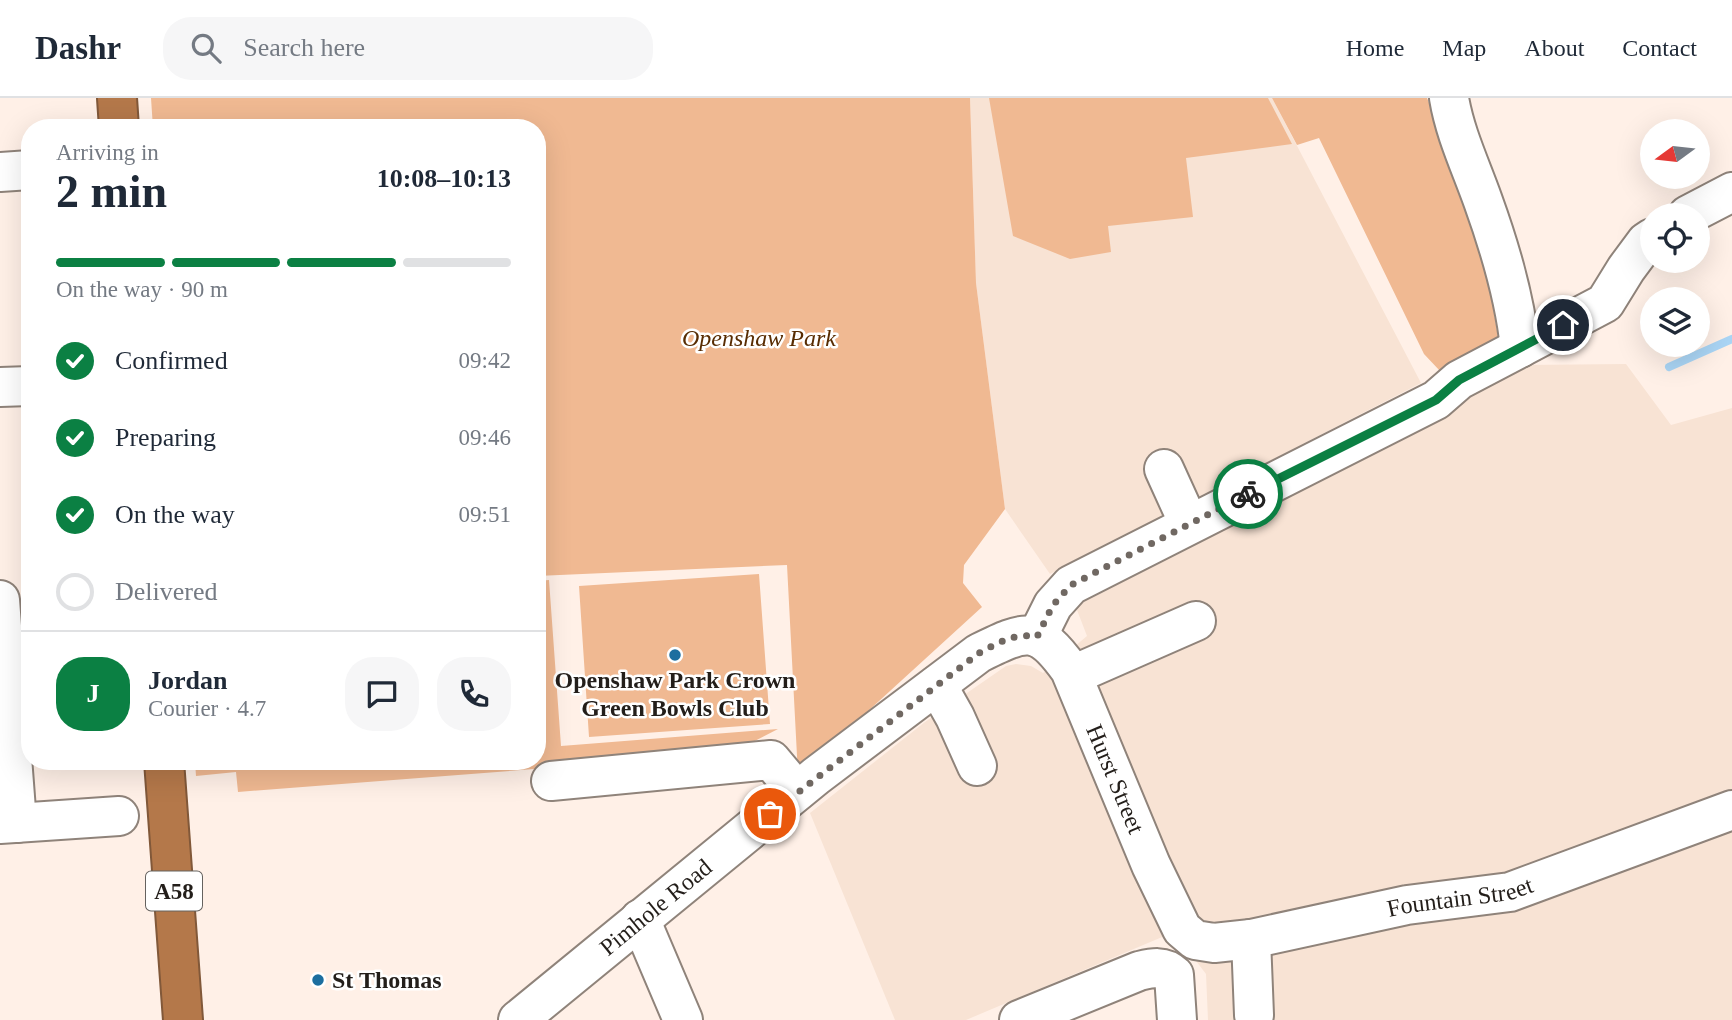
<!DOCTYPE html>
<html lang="en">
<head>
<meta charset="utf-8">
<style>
  :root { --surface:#fff; --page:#f6f6f7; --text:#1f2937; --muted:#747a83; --line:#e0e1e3; --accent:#0b8043 }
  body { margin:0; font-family:"Times New Roman",serif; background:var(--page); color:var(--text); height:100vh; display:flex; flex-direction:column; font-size:26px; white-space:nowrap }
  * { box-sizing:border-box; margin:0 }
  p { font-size:23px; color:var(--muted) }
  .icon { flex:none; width:38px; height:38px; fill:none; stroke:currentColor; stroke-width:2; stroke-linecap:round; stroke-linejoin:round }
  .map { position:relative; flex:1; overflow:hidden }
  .details { position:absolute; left:21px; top:21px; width:525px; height:651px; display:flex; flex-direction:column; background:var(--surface); border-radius:28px; box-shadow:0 7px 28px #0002 }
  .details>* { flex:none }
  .needle { width:46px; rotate:255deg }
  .fabs { position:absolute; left:1640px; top:21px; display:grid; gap:14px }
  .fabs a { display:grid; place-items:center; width:70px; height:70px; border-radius:50%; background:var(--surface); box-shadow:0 7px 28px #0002; font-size:35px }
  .pin { position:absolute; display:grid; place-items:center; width:60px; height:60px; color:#fff; margin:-30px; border:4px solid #fff; border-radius:50%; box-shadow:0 2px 7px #0007 }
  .courier { position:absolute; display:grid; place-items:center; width:70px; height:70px; margin:-35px; border:5px solid #0b8043; border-radius:50%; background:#fff; color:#222; box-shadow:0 2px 9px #0007 }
  .headline em { font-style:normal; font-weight:600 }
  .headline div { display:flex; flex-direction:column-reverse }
  .headline { display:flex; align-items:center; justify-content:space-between; height:119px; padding:0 35px }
  h1 { font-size:46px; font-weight:600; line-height:52px }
  .bar { display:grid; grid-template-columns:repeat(4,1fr); gap:10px 7px; align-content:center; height:84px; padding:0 35px }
  .bar i { height:9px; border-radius:5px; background:var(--line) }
  .bar .current { background:var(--accent) }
  .bar p { grid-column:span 4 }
  .line { display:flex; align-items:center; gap:18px; padding:0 35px; border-top:2px solid var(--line) }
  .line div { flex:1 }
  .round { display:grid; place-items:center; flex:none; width:74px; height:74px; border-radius:28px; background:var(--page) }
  ol { padding:0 35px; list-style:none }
  li { display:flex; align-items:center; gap:21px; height:77px }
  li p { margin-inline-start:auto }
  li .icon { padding:7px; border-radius:50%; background:var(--accent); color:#fff; stroke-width:4 }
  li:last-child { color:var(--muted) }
  li i { width:38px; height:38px; border:4px solid var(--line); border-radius:50% }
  header { display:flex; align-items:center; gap:42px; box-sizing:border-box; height:98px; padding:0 35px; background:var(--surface); border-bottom:2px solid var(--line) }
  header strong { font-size:33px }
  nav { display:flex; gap:38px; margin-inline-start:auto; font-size:24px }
  .search { width:490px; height:63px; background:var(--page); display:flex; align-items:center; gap:18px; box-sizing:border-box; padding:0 24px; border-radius:28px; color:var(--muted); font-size:26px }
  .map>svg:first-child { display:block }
</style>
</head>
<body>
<header>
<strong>Dashr</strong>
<div class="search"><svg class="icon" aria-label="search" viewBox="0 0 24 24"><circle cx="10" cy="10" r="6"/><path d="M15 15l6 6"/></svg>Search here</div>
<nav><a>Home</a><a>Map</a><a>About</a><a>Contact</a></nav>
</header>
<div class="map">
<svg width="1732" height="922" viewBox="0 0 1732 922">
  <rect width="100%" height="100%" fill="#fff0e7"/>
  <path fill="#f8e3d4" d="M970,0H1272L1421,285L1050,476L1005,411L976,185Z
    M1626,266L1671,327L1732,310V922H1208L1206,876L1174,834L966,922H895L810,715L925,624L1006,568L1016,566L1031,568L1043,575L1087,538L1077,512L1094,489L1519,267Z"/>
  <path fill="#f0b992" d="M151,0H970L976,185L1005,411L964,467L963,485L982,509L798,677L787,467L537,478V30H153Z
    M989,0H1268L1292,46L1186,60L1193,119L1108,128L1111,154L1070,161L1013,138Z
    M1272,0H1427L1480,130L1499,245L1440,273L1424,256L1319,40L1297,47Z
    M759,476L770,626L589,639L579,488Z
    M549,482L561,648L778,631L747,647L560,669L238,694L236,674L196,678L195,663H537V483Z"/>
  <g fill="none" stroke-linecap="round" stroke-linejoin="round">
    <path stroke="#aad5f5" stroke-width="8" d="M1669,269L1732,241"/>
    <defs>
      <g id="minor">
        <path d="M1449,0C1455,36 1471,69 1483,103C1500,150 1515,200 1520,250"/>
        <path d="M0,74L30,72"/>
        <path d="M1688,117L1732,94"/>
        <path d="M0,289L30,288"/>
        <path d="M1164,371L1189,426"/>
        <path d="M0,502L17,725"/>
        <path d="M1037,539L1053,507L1071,487L1436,302L1459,282L1605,205L1626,171L1646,144L1652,140"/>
        <path d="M1073,577L1196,523"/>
        <path d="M937,587L955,619L977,668"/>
        <path d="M551,683L771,662L797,693"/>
        <path d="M0,726L119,718"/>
        <path d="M640,821L683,922"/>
        <path d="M1251,841L1254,917"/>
        <path id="s1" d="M518,922L816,678L979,555C1026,532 1037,526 1070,572L1151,767L1182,831L1195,842L1214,845L1251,841L1407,807L1510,794L1732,712"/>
        <path d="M1019,922L1139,873C1152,870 1164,867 1174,877L1177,922"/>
      </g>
      <path id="highway" d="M117,0L119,30
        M164,663L183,922"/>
    </defs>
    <use href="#minor" stroke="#8f837a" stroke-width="42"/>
    <use href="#highway" stroke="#815839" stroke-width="42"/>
    <use href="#minor" stroke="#fff" stroke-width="38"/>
    <use href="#highway" stroke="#b4784a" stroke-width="38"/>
  </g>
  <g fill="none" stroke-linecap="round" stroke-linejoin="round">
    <path stroke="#706862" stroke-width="7" stroke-dasharray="0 12.6" d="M770,716L979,555C998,545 1015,534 1037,539L1053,507L1071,487L1248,396"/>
    <path stroke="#0b8043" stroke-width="9" d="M1248,396L1436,302L1459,282L1563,227"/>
  </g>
  <g fill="#1c6e9f" stroke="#fff" stroke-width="2.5">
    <circle cx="675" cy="557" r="7"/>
    <circle cx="318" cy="882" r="7"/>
  </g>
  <g text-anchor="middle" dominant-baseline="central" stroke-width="5" stroke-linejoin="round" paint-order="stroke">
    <rect fill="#fff" stroke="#65625f" stroke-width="2" x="146" y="773.5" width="56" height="39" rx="5"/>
    <g font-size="23" font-weight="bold" fill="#231e1a">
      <text x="174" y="793">A58</text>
    </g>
    <g font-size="24" font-style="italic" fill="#582c02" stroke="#fff">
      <text x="759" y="240">Openshaw Park</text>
    </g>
    <g font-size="24" font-weight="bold" fill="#231e1a" stroke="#fff">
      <text x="675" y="582">Openshaw Park Crown<tspan x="675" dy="28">Green Bowls Club</tspan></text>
      <text x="332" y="882" text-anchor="start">St Thomas</text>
    </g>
    <g font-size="24" fill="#231e1a" stroke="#fff">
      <text stroke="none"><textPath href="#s1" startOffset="816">Hurst Street</textPath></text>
      <text stroke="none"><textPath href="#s1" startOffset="1267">Fountain Street</textPath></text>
      <text stroke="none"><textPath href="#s1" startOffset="178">Pimhole Road</textPath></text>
    </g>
  </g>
</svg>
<div class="fabs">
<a><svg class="needle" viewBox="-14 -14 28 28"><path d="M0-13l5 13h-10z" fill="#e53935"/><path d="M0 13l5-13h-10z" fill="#747a83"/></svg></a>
<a><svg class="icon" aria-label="locate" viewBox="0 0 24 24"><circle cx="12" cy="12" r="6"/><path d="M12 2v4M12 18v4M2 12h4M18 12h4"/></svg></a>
<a><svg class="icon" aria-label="layers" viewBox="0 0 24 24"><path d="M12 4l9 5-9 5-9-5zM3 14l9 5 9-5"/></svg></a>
</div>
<div class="pin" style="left:770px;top:716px;background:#ea580c"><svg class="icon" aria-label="bag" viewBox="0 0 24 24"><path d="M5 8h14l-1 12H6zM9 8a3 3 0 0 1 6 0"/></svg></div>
<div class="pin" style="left:1563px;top:227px;background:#1f2937"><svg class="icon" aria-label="home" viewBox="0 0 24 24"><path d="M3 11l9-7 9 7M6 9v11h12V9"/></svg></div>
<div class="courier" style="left:1248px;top:396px"><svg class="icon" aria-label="bike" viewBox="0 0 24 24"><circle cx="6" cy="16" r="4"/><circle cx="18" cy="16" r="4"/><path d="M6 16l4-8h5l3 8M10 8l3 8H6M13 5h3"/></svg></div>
<section class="details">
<div class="headline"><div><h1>2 min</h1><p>Arriving in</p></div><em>10:08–10:13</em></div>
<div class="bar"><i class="current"></i><i class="current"></i><i class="current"></i><i></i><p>On the way · 90 m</p></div>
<ol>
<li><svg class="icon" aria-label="check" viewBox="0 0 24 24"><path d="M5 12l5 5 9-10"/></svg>Confirmed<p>09:42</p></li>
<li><svg class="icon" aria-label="check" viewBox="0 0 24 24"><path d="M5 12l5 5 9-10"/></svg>Preparing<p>09:46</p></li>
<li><svg class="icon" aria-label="check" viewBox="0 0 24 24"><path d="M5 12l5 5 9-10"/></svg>On the way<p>09:51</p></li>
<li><i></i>Delivered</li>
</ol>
<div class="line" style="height:126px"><b class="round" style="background:var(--accent);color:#fff">J</b><div><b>Jordan</b><p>Courier · 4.7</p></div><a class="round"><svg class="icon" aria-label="chat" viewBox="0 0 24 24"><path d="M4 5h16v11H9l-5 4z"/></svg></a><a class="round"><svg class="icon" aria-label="phone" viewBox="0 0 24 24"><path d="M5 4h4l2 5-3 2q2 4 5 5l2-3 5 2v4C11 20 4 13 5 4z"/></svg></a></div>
</section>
</div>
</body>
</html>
